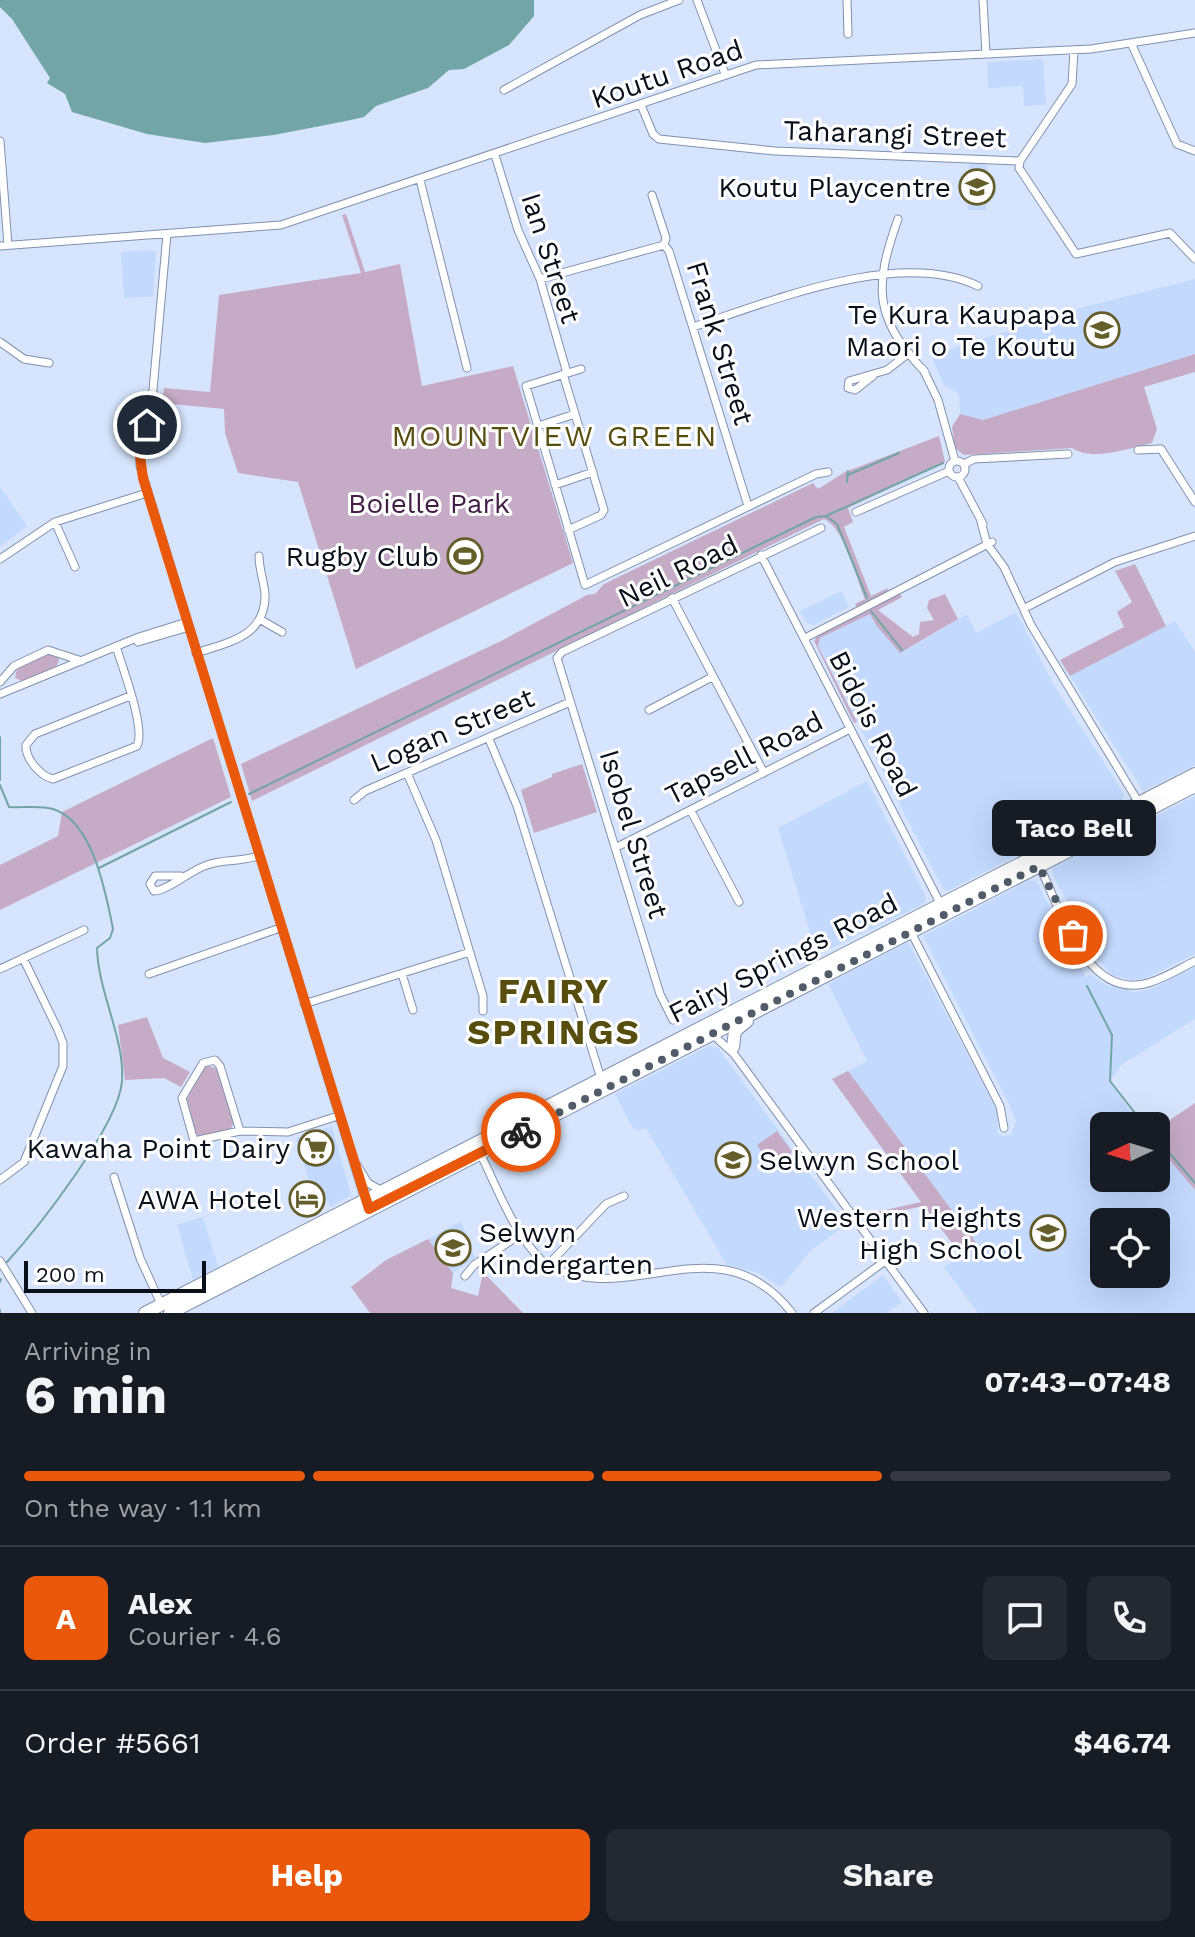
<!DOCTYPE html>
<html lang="en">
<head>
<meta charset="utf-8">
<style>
  :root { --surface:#171b24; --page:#242831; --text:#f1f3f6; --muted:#9ea1a6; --line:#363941; --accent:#ea580c }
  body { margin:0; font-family:"Work Sans",sans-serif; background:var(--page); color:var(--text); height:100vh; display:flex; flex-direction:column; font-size:30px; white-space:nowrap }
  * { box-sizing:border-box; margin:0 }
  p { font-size:26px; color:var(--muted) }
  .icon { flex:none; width:44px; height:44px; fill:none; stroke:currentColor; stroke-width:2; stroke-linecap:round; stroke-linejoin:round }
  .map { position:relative; height:1313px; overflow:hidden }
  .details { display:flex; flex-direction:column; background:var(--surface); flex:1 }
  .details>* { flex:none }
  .needle { width:52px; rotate:266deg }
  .fabs { position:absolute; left:1090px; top:1112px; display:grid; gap:16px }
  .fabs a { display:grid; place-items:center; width:80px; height:80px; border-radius:12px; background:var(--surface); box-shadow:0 8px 32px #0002; font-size:40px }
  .scale { position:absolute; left:24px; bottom:20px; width:182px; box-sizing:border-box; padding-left:8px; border:4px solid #0a101a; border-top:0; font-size:22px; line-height:28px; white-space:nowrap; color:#0a101a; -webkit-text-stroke:6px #fff; paint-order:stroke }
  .pin { position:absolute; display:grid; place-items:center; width:68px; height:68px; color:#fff; margin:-34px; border:4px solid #fff; border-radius:50%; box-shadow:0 2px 8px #0007 }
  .courier { position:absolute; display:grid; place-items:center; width:80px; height:80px; margin:-40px; border:6px solid #ea580c; border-radius:50%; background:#fff; color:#222; box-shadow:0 2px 10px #0007 }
  .bubble { position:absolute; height:56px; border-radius:12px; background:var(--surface); box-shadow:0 8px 32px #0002; font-size:26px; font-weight:700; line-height:56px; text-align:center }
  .head em { font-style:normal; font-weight:700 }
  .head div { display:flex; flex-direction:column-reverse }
  .head { display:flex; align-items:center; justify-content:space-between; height:136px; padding:0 24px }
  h1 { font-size:52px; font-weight:700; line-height:60px }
  .bar { display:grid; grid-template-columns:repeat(4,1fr); gap:12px 8px; align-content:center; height:96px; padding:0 24px }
  .bar i { height:10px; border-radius:6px; background:var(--line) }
  .bar .selected { background:var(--accent) }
  .bar p { grid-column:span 4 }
  .line { display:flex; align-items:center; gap:20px; padding:0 24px; border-top:2px solid var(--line) }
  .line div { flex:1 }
  .round { display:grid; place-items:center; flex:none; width:84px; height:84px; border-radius:12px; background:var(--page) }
  .cta { display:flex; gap:16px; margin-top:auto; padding:16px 24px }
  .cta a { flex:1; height:92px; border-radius:12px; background:var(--accent); color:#fff; font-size:32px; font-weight:700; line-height:92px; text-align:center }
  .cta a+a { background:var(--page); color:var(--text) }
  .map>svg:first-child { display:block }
</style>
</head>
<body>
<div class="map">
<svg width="1195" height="1313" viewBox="0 0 1195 1313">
  <rect width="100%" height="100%" fill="#d6e5fd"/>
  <path fill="#c3d9fe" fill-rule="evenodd" d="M1043,59L1046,105L1024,106L1023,86L988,88L987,62Z
    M969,163L987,164L986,210H968Z
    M153,250L156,252L153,297L124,298L121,252Z
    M1195,279V354L983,420L960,414L959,394L943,384L931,355L1084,307Z
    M0,487L27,526L0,547Z
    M841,591L849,607L814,625L807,623L800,611Z
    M1016,612L1052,682L1124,794L1122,801L948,891L943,889L818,645L820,638L870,613L891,641L910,648L967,614L976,633Z
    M1175,621L1195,652V765L1143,791L1070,676Z
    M867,781L926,897L924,904L817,955L778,828Z
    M1195,796V954L1144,979L1127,980L1112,975L1096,957L1053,875V868Z
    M1030,880L1037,882L1086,977L1091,975L1106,985L1135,992L1153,988L1195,967V1019L1121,1065L1110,1082L1141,1126H1104V1178H1156V1144L1195,1190V1313H978L944,1267L976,1243L848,1071L867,1061L828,984L908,942L998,1112L997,1133L1002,1136L1011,1135L1016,1121L1010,1106L923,936ZM1104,1222H1156V1274H1104Z
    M709,1046L718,1048L847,1224L810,1251L781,1287L758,1273L727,1265L646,1128L637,1130L631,1125L615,1094Z
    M332,1126L351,1195L331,1207L314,1180L309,1182L296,1138Z
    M203,1217L218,1267L193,1280L177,1225Z
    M461,1221L475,1258L453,1273L428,1239Z
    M883,1275L902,1302L887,1313H832Z"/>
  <path fill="#c5abc6" d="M346,214L365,272L400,264L422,386L513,366L573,563L356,669L298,482L238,473L225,433L224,409L162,403L164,388L210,392L219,295L361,273L342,215Z
    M1195,354V372L1144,387L1157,429L1152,443C1129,448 1093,462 1072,448L964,455L955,448L952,427L960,414L983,420Z
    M939,436L945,462L848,508L853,522L844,527L871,596L888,588L887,592L857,607L855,604L865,599C856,579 845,528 824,519L252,801L241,764L501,641L587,595L595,594L604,584L813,483L818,489L845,472Z
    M1135,564L1166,626L1070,676L1060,660L1124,627L1117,612L1132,602L1115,571Z
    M900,594L902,597L878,610L913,637L919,634L920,622L934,620L927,608L929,600L945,594L958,619L900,653L876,625L870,614L820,638L818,646L857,722L854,723L814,641L817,636Z
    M52,653L60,657L56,668L22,681L15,678L17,668Z
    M213,738L231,797L0,910V865L58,836L62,812Z
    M582,764L597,812L534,833L521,790L552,777V774Z
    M147,1017L163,1058L190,1072L181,1087L164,1078L125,1080L118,1025Z
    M206,1065L218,1069L234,1123L230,1130L203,1138L195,1133L187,1099Z
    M848,1071L977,1244L961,1255L924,1206L865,1218L863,1215L921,1202L832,1079Z
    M1195,1103V1190L1156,1144V1129Z
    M777,1131L792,1152L772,1167L757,1145Z
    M428,1239L453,1273L451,1288L478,1296L483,1272L523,1313H370L351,1287L386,1260Z"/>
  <path fill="#72a5a5" d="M0,0H534V16L509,45L464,69L449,70L428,88L376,106L364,117L346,121L274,135L205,143L147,134L72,112L65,94L47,83L50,78L12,19L0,7Z"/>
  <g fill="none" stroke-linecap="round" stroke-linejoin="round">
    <path stroke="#72a5a5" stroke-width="2" d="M848,475L899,453
      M847,482L848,471
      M828,515L943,463
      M871,611L902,650
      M0,737V780
      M0,785L9,807C22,808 41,805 53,809C93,821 106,894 113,929L110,938L97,948C98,992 125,1039 122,1081C119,1125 38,1228 7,1262
      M249,794L816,517L826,516L837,524L867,598
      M1015,814L1023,815L1036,844
      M99,868L231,802
      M1087,986L1112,1035L1110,1081L1145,1126
      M1156,1137L1195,1183
      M0,1282L1,1279
      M0,1310V1313"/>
    <defs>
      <path id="minor" d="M697,0L725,74
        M847,0L848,34
        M983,0L986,54
        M1131,43L1177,144L1195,151
        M504,90L640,15L679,0
        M641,105L653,134L659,139L775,151L1020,161
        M0,141L8,245
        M495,155L518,230L540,279L567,373
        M1020,161L1019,168L1076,254L1170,233L1195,259
        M1020,161L1072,84L1074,50
        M420,180L467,368
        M652,195L666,238L664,245L669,251L748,506
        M898,219C874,287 873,317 925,372
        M167,234L151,412L140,446V466L366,1203
        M0,246L281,225L756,65L1091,49L1195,33
        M540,279L664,245
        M693,327C772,301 899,248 978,286
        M0,342L24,359L49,363
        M581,369L526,386L585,585L816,474L828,472
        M923,369L938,400L955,461
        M563,374L604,510L601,515L568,530
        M873,376L855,390L848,388L849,381L887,370L909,353
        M538,426L575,414
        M1138,450L1161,449L1195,502
        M949 469a8 8 0 1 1 16 0a8 8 0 1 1-16 0Z
        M964,464L974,459L1068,454
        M958,477L983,524
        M555,485L593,472
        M856,512L949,471
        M55,522L75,567
        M981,522L987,544L1004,567L1031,625L1139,803
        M761,555L941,905
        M0,559L55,522L147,493
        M672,598L764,773
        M1025,608L1115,562L1195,536
        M854,613L992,542
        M261,620L282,632
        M805,638L856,612
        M138,642L189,627
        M116,646C122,667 146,728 137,746L53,779C40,776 25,758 26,745L35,734L130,696
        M196,653C230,642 266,636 265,594C264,581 259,569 259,556
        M0,682L14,666L48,650L82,661
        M0,694L139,637L187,622
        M649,710L712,677
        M489,739L517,806L602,1082
        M407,773L436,840L483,996V1011
        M354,800L365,791L570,702
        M691,811L739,902
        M615,848L850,729
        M1039,865C1060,908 1085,997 1144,984C1162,980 1179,969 1195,961
        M181,876H155L150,884L154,891C167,891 191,870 207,865C223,859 241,862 258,856
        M911,932L1000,1106L1004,1128
        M0,969L84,930
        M149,974L280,928
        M402,974L413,1010
        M304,1004L470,952
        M673,1020L660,994L557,658L562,652L821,528
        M712,1034L734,1054L924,1313
        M240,1131L220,1066L215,1060L203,1063L182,1098L194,1141L240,1131L288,1132L338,1116
        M479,1151C498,1189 513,1233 544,1263C629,1313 717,1217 792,1313
        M357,1165L368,1183L382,1191
        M114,1177L140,1258L161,1304
        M0,1180L24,1162L63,1066V1043L58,1030L23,958
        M0,1261L32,1313
        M547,1266L606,1204L624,1196
        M465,1276L474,1265L521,1234
        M814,1313L885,1261"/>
      <path id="trunk" d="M733,1047L735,1031L747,1021
        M145,1313L1195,774
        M170,1313L1195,786"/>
    </defs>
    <use href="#minor" stroke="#8091ad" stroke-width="9"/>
    <use href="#trunk" stroke="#8091ad" stroke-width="14"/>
    <use href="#minor" stroke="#fff" stroke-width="7"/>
    <use href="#trunk" stroke="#fff" stroke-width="12"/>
  </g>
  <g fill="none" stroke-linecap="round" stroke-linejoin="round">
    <path stroke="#515b69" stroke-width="8" stroke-dasharray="0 14.4" d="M521,1132L1039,866L1073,935"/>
    <path stroke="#ea580c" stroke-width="10" d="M147,425L140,456L143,478L369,1209L521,1132"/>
  </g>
  <defs>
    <symbol id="school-ring" viewBox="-11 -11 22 22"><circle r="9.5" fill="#fff" stroke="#655d2a" stroke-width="1.5"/><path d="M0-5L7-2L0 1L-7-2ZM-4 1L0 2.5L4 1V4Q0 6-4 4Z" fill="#655d2a"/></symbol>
    <symbol id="stadium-ring" viewBox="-11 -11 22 22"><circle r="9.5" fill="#fff" stroke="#655d2a" stroke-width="1.5"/><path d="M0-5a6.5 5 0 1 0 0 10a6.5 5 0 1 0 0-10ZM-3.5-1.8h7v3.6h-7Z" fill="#655d2a"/></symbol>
    <symbol id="supermarket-ring" viewBox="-11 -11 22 22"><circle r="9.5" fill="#fff" stroke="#655d2a" stroke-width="1.5"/><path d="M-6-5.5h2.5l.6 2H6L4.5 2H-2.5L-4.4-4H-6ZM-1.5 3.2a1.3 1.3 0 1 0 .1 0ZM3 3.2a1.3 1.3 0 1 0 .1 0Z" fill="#655d2a"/></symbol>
    <symbol id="hotel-ring" viewBox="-11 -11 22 22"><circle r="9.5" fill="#fff" stroke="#655d2a" stroke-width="1.5"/><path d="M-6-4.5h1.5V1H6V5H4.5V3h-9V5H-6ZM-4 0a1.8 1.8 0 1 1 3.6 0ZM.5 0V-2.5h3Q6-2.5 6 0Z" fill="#655d2a"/></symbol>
  </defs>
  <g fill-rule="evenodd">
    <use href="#school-ring" x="957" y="167" width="40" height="40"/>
    <use href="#school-ring" x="1082" y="310" width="40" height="40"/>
    <use href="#stadium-ring" x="445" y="536" width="40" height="40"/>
    <use href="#supermarket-ring" x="296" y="1128" width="40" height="40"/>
    <use href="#school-ring" x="713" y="1140" width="40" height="40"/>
    <use href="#hotel-ring" x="287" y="1179" width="40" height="40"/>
    <use href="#school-ring" x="1028" y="1213" width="40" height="40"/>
    <use href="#school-ring" x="433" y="1228" width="40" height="40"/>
  </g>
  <g text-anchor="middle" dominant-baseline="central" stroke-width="6" stroke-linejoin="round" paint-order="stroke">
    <g font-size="28" fill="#0a101a" stroke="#fff">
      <text transform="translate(667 74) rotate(-19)">Koutu Road</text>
      <text transform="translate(895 134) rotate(2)">Taharangi Street</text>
      <text transform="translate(551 258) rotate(72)">Ian Street</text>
      <text transform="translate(720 343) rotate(73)">Frank Street</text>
      <text transform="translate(678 571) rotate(-26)">Neil Road</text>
      <text transform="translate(873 724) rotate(63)">Bidois Road</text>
      <text transform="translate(452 730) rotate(-23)">Logan Street</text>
      <text transform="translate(744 758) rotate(-27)">Tapsell Road</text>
      <text transform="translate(634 834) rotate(73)">Isobel Street</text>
      <text transform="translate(783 958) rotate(-27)">Fairy Springs Road</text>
    </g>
    <g font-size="28" fill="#0a101a" stroke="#fff" text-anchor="end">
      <text x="951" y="187">Koutu Playcentre</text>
      <text x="1076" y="314">Te Kura Kaupapa<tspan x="1076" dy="32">Maori o Te Koutu</tspan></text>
      <text x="439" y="556">Rugby Club</text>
      <text x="290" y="1148">Kawaha Point Dairy</text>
      <text x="759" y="1160" text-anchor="start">Selwyn School</text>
      <text x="281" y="1199">AWA Hotel</text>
      <text x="1022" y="1217">Western Heights<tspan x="1022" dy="32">High School</tspan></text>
      <text x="479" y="1232" text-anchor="start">Selwyn<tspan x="479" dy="32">Kindergarten</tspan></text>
    </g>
    <g font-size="28" fill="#431e47" stroke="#fff">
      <text x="429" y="503">Boielle Park</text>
    </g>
    <g font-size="30" letter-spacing="2" fill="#564d0e" stroke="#fff">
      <text x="555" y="435">MOUNTVIEW GREEN</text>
    </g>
    <g font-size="36" font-weight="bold" letter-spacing="2" fill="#564d0e" stroke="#fff">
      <text x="554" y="991">FAIRY<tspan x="554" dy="41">SPRINGS</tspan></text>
    </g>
  </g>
</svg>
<div class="fabs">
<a><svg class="needle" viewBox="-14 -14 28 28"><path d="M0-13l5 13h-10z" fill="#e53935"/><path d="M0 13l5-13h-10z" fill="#9ea1a6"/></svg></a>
<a><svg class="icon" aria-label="locate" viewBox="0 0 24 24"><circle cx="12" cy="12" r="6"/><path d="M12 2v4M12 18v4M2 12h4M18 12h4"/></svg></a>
</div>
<div class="scale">200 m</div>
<div class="pin" style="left:1073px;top:935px;background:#ea580c"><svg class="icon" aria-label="bag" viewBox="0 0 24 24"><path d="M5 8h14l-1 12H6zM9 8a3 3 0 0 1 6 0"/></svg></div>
<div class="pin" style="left:147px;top:425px;background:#1f2937"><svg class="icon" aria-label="home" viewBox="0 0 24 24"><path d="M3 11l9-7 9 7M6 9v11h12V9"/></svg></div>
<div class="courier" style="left:521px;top:1132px"><svg class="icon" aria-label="bike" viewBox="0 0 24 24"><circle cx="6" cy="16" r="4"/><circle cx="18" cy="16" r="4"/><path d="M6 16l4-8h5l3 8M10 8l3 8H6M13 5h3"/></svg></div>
<div class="bubble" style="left:992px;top:800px;width:164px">Taco Bell</div>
</div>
<section class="details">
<div class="head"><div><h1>6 min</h1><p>Arriving in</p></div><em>07:43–07:48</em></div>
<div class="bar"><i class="selected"></i><i class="selected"></i><i class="selected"></i><i></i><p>On the way · 1.1 km</p></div>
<div class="line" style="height:144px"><b class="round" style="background:var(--accent);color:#fff">A</b><div><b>Alex</b><p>Courier · 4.6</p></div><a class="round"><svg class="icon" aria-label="chat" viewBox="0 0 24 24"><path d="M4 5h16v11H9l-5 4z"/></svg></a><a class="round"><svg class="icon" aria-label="phone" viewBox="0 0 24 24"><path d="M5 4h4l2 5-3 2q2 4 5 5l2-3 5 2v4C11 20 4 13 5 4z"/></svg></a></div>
<div class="line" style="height:104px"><div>Order #5661</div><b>$46.74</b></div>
<div class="cta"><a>Help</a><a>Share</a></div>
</section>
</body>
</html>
